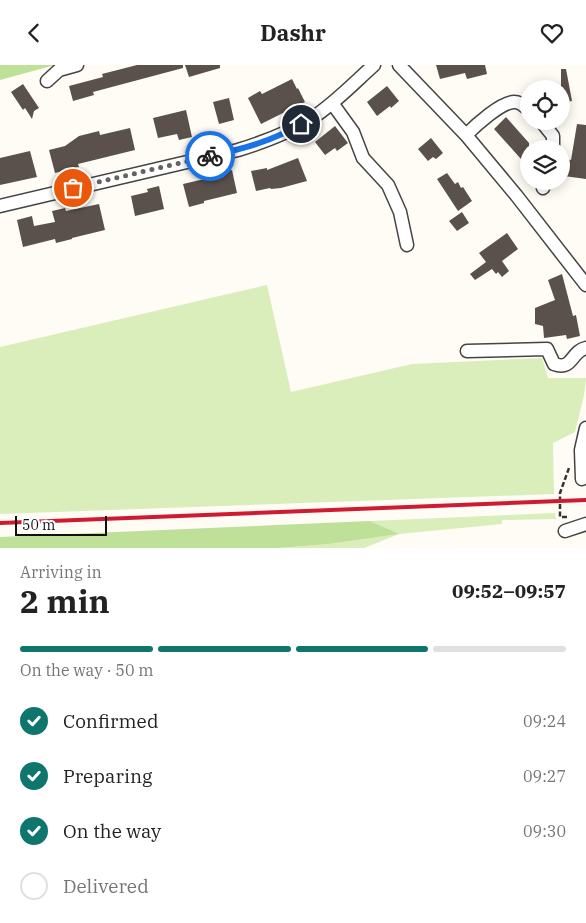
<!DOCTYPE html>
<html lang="en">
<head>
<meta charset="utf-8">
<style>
  :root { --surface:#fff; --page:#f2f2f2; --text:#222; --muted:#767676; --line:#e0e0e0; --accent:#0f766e }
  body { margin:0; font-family:"IBM Plex Serif",serif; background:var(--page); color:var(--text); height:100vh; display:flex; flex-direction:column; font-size:19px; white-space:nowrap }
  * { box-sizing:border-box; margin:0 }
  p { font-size:16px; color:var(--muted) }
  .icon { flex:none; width:28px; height:28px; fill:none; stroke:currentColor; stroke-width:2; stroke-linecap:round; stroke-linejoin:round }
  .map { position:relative; height:483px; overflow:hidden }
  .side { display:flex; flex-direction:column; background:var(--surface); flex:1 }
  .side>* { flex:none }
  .tools { position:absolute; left:520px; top:15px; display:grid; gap:10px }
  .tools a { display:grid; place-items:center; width:50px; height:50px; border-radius:50%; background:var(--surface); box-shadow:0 2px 12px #0003; font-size:25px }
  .scale { position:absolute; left:15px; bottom:12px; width:92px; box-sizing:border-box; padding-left:5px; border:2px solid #111; border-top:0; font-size:14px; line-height:18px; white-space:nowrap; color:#111; -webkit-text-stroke:4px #fff; paint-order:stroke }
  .pin { position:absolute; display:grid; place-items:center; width:42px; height:42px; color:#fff; margin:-21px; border:2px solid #fff; border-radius:50%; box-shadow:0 1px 5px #0007 }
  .courier { position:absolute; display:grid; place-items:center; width:50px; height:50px; margin:-25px; border:4px solid #1a73e8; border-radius:50%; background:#fff; color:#222; box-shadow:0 1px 6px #0007 }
  .overview em { font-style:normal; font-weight:700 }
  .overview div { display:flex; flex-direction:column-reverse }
  .overview { display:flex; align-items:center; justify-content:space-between; height:85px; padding:0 20px }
  h1 { font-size:32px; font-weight:700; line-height:38px }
  .bar { display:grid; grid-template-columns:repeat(4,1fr); gap:8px 5px; align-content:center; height:60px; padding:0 20px }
  .bar i { height:6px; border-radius:4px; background:var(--line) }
  .bar .current { background:var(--accent) }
  .bar p { grid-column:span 4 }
  ol { padding:0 20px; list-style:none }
  li { display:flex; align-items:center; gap:15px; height:55px }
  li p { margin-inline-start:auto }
  li .icon { padding:5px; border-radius:50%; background:var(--accent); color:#fff; stroke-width:4 }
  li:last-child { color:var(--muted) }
  li i { width:28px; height:28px; border:2px solid var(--line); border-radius:50% }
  header { display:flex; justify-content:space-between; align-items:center; height:65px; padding:0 20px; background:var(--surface); font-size:22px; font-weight:700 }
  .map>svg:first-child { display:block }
</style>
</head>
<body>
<header><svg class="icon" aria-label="back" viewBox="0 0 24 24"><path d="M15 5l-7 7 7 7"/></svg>Dashr<svg class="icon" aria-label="heart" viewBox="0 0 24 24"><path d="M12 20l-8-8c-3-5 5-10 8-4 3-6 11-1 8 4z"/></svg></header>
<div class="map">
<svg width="586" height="483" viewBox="0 0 586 483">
  <rect width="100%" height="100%" fill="#fffcf5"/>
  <path fill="#d9eeba" d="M267,220L291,327L412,299L542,293L548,313H586L584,330L575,367L553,378L554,429L0,449V282Z
    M555,448L556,454L502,455V459L399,469L364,483H279L329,479L398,469L370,456Z"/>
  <path fill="#bee098" d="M0,0H55L0,15Z
    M370,456L399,469L329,479L279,483H0V472Z"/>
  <path fill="#5b514c" d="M137,0H183V3L93,27L94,30L73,36L69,21L103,12L102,9Z
    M185,0H220V3L189,12Z
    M436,0H485L487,9L467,14L465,8L440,14Z
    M561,4H566L572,36L561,38Z
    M292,14L297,24L298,23L305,37L261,59L248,33L260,26L262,29Z
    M23,19L39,43L34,46L32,54L25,43L23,45L11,27Z
    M387,21L399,36L391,43L390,41L377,51L367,37Z
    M229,33L234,55L219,59L213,37Z
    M186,45L192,72L179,75L177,69L158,73L153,53Z
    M506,52L529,78V103L494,64Z
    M577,59L586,60V114L564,111L566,94L571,95Z
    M335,61L348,78L337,86L335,83L325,90L315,77Z
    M130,63L135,85L78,99L79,102L55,108L49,85L65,81L79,71L99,66L100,70Z
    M431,73L443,88L436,94L433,92L428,96L418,84Z
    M30,86L37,112L0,120V93Z
    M298,93L307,116L281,123L271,124L270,123L256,126L251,106L267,103V105Z
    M232,105L237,128L204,136V138L189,142L183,119L217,111L216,108Z
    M447,108L455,119L458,117L461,123L463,122L472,136L458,146L437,114Z
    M159,121L164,144L135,151L131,131L148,127L147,124Z
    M99,139L105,165L72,173V174L56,178L55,174L23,182L17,155L32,151L34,161L55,157L52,146L65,143L66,146Z
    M462,147L469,158L457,166L449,156Z
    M507,168L518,184L502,196L509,206L502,212L498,207L496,209L492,204L475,215L470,209L486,197L479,188Z
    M562,209L573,251L576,250L580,271L567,274L566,270L544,273L543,261L535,259V243L555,235L548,215Z"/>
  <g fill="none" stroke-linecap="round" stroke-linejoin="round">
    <defs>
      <path id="minor" d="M399,0L466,70L516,130L586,220
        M47,16L59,5L77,0
        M332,38L353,67L363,93L388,120L400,147L407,180
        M541,56L553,71V84
        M466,70C475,61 502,36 515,37C521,37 525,42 529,45
        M543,123L546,116
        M0,141L238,85C264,77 289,68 312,53C333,40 355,17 374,0
        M467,286L547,284L554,299C573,306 571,286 586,283
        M582,414L581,385L586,363
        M565,466L586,459"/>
    </defs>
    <use href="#minor" stroke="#444" stroke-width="15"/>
    <path stroke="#333" stroke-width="2.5" stroke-dasharray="5 2.5" stroke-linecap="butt" d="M567,452H560V428L569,403"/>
    <use href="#minor" stroke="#fff" stroke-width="12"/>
    <path stroke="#ce1b32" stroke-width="4" d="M0,458L586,435"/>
  </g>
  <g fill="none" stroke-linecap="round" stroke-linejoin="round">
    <path stroke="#646361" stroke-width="5" stroke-dasharray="0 9" d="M73,123L210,91"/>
    <path stroke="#1a73e8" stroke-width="6" d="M210,91C242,84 273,76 301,59"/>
  </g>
</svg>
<div class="tools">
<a><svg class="icon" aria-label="locate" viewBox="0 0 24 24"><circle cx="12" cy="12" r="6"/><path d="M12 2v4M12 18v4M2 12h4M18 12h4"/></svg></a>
<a><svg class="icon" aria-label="layers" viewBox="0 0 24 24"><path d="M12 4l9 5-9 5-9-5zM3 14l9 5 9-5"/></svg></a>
</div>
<div class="scale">50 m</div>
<div class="pin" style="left:73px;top:123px;background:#ea580c"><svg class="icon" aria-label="bag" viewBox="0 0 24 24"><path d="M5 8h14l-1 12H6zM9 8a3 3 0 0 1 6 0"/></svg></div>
<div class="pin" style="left:301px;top:59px;background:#1f2937"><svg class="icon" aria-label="home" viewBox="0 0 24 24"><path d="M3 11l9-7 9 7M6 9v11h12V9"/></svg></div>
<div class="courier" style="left:210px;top:91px"><svg class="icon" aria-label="bike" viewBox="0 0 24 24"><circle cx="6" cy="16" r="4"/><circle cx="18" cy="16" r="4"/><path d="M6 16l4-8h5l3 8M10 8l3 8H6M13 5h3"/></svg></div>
</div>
<section class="side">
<div class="overview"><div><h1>2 min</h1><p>Arriving in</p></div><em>09:52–09:57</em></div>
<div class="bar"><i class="current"></i><i class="current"></i><i class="current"></i><i></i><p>On the way · 50 m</p></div>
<ol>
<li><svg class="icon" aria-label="check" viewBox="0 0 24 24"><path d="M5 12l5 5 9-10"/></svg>Confirmed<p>09:24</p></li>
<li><svg class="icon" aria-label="check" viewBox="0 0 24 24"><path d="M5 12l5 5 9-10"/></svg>Preparing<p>09:27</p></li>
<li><svg class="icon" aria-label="check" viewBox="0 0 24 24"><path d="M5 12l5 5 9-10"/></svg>On the way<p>09:30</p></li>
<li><i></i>Delivered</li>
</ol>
</section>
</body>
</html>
